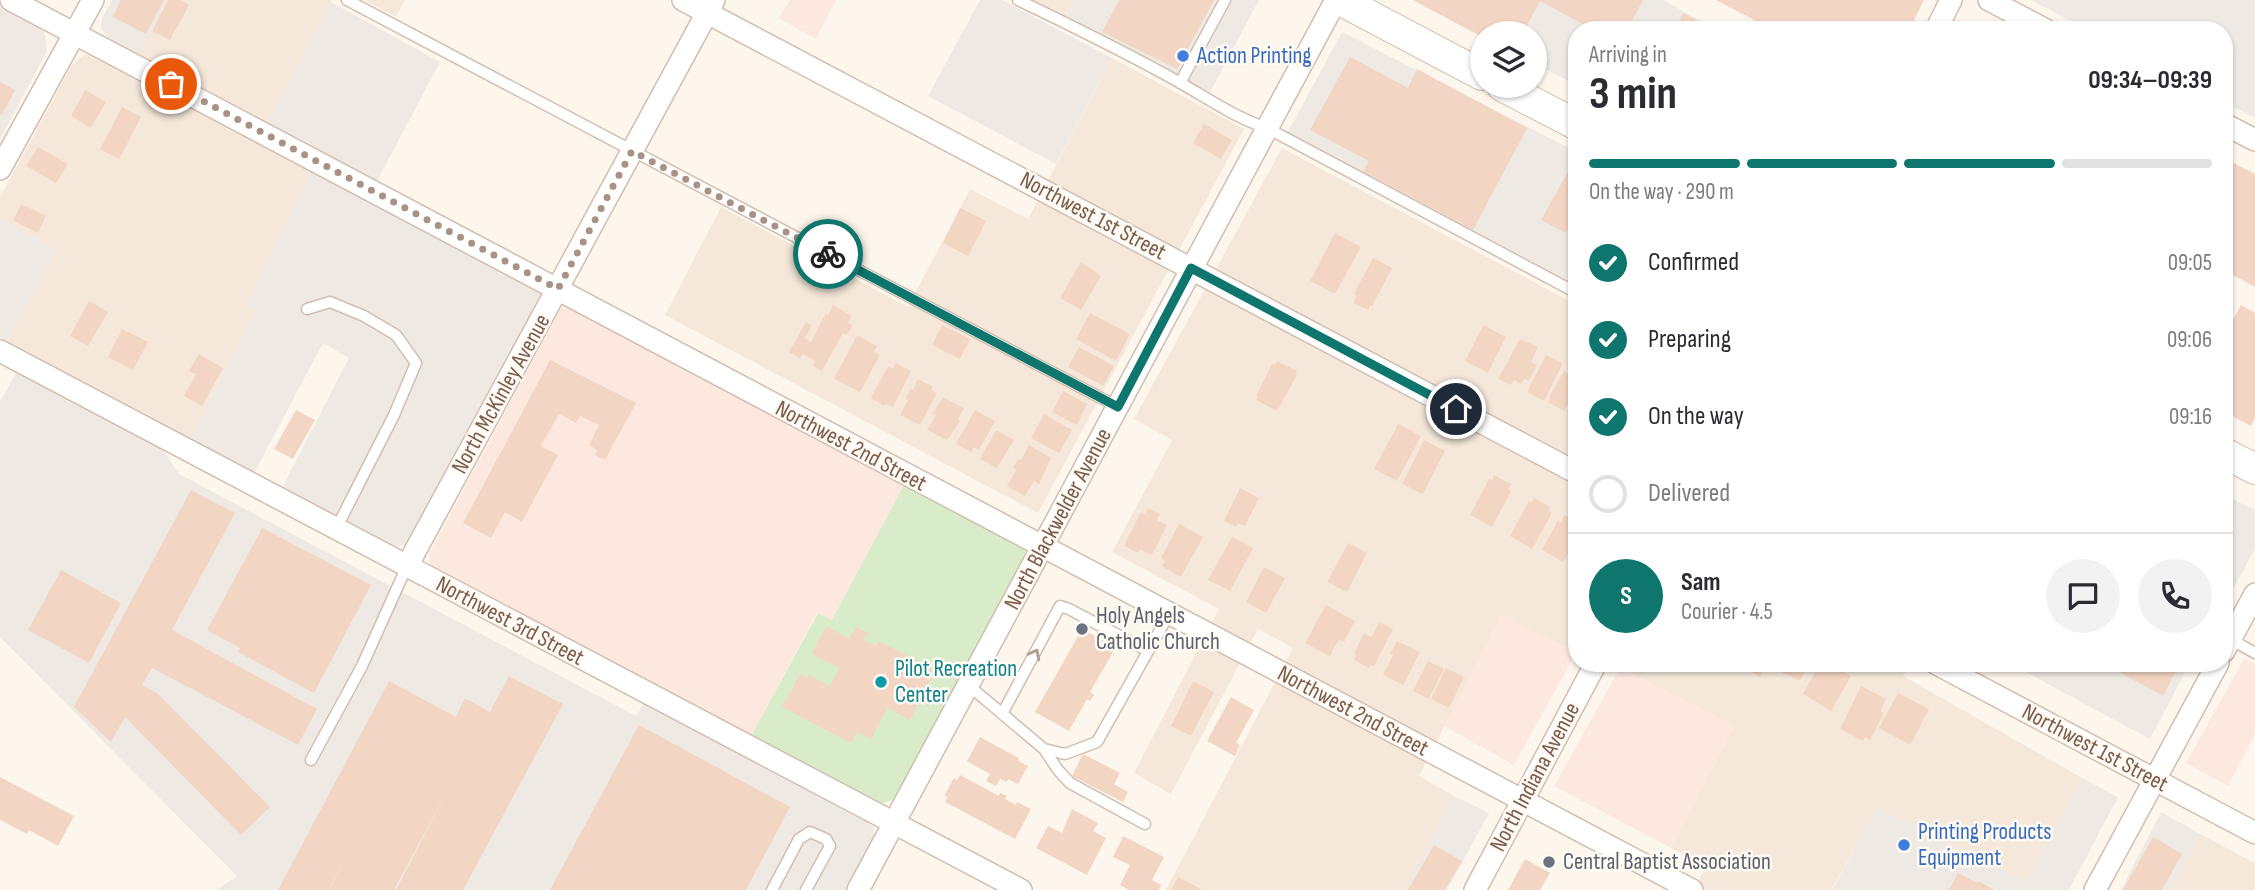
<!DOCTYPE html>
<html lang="en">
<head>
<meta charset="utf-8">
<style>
  :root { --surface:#fff; --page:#f2f2f3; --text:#2b2b33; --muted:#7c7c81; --line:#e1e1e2; --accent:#0f766e }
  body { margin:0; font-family:"Sofia Sans Condensed",sans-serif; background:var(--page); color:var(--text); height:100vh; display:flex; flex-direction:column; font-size:26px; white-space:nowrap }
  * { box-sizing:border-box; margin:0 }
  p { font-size:23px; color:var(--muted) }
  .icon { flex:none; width:38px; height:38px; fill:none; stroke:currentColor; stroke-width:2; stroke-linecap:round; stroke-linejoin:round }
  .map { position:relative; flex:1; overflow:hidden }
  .details { position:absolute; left:1568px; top:21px; width:665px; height:651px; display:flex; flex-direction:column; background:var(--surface); border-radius:28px; box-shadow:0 2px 5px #0004 }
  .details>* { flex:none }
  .controls { position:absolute; left:1470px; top:21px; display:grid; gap:14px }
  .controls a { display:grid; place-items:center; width:77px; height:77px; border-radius:50%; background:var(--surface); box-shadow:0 2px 5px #0004; font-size:35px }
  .pin { position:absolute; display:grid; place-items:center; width:60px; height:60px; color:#fff; margin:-30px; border:4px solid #fff; border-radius:50%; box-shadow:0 2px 7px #0007 }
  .courier { position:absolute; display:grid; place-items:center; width:70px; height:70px; margin:-35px; border:5px solid #0f766e; border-radius:50%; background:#fff; color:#222; box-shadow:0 2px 9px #0007 }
  .summary em { font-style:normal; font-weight:700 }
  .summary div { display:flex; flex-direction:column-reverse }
  .summary { display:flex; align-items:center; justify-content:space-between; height:119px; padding:0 21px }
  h1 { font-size:46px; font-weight:700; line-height:52px }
  .bar { display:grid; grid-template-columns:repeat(4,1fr); gap:10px 7px; align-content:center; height:84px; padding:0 21px }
  .bar i { height:9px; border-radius:5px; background:var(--line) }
  .bar .selected { background:var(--accent) }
  .bar p { grid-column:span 4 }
  .line { display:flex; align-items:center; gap:18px; padding:0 21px; border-top:2px solid var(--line) }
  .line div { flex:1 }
  .round { display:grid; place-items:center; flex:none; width:74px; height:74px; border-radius:37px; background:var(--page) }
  ol { padding:0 21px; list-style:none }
  li { display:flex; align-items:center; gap:21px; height:77px }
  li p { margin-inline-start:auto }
  li .icon { padding:7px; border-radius:50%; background:var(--accent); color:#fff; stroke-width:4 }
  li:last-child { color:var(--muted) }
  li i { width:38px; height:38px; border:4px solid var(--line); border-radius:50% }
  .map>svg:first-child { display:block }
</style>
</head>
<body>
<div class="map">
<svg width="2255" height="890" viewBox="0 0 2255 890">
  <rect width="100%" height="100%" fill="#fdf6ec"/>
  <path fill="#f5e8da" d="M167,0H332L257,142L311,171L246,304L256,309L191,439L7,342L56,249L0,219V197L72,65L84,55H91L127,74Z
    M364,0H405L396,17Z
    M1031,0H1073L1064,17Z
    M1112,58L1244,129L1038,513L665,315L721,207L908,307L970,189L1028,219Z
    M1282,148L1577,305V653L1502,615L1419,776L1454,796L1403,890H1166L1293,648L1258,629L1171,794L1134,773L1219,609L1112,552L1172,440L1134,419Z
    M1607,663H1909L1903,676L2082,778L2027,881L1877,809L1831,890H1694L1706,866L1671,848L1734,726L1620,668Z
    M2200,834L2255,863V890H2170Z"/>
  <path fill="#fde8e0" d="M790,0H836L816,39L779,18Z
    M564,307H568L904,485L832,620L817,613L751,736L430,565L429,554L560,310Z
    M1502,614L1576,653L1514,765L1444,726Z
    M2244,659L2255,664V734L2228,786L2186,763Z
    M1620,668L1734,726L1671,848L1554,786Z"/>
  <path fill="#efe9e4" d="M112,0H167L138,55L109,39L101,28L102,18Z
    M980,0H1002L1112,58L1056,164L928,96Z
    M1073,0H1259L1209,94L1064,17Z
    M1413,0H1663L1717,30H1577V85L1535,64V33H1482V37Z
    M2031,0H2255V118L2224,102V30H2088Z
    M331,2L440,62L377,181L267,123Z
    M0,6L40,28L45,35L47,51L0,139Z
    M1342,32L1577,152V285L1288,132Z
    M311,171L542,295L408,544L402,546L395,547L282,488L349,358L323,343L254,473L191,439L256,309L246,304Z
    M0,219L56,249L7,342L0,338Z
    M17,371L162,448L179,474L636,716L644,703L870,824L874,829L873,839L846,890H216L237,876L0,637V402Z
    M2224,495L2255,510V549L2224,605Z
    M2009,663H2190L2150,739Z
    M2082,778L2118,797L2069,890H1832L1877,808L2027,881Z
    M1454,796L1489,813L1447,890H1403Z
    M2161,812L2200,834L2170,890H2121Z"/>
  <path fill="#d8ecc9" d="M904,485L1024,549L1026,556L897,795L893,800L882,803L751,736L818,613L832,620Z"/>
  <path fill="#f3d5c3" d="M121,0H164L146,34L113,17Z
    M168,0H180L189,5L170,40L152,31Z
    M1119,0H1214L1177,69L1102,32Z
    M1413,0H1643L1627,30H1594L1540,1L1523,33H1482V37Z
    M1716,0H1924L1909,30H1773Z
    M1683,13L1715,30H1675Z
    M1350,57L1408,88L1417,69L1527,128L1473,230L1363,171L1369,161L1310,130Z
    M0,82L15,90L2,115L0,114Z
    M85,90L106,102L91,128L71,116Z
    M122,107L141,117L119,159L100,149Z
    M1204,124L1232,140L1221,159L1193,143Z
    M38,147L68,164L56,183L26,166Z
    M2224,158L2255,174V287L2224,270Z
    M1574,161L1577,162V213L1566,233L1541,220Z
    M21,204L46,216L38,233L13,221Z
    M960,208L986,221L968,256L943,243Z
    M1335,233L1361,247L1335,294L1310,281Z
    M1373,258L1392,268L1372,306L1370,305L1368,310L1353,303L1357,296L1354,294Z
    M1081,262L1101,276L1081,310L1060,298Z
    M89,301L108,312L88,346L70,336Z
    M833,305L852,316L848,322L852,326L847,335L843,333L822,371L813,366L815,361L803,354L800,358L789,352L806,322L812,326L805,338L811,342L826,313L828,315Z
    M2241,305L2255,313V418L2251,426L2224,412V336Z
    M1090,313L1130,334L1116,361L1076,339Z
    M942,325L970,339L960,359L932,345Z
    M1483,325L1506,337L1488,373L1465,361Z
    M122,329L148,342L133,370L108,357Z
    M857,335L877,346L874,352L880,355L860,392L834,379Z
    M1520,339L1538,347L1531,362L1537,365L1529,381L1524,379L1521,384L1514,380L1511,385L1498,379Z
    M1079,347L1114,366L1103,386L1068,367Z
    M199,354L223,368L202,406L184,396L196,374L189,371Z
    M1546,355L1563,363L1544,401L1527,392Z
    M550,360L636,403L605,460L595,455L597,450L589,445L599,425L580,416L576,423L559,414L541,446L558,455L522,522L505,512L491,538L463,523Z
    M1277,361L1297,371L1295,374L1297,375L1277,411L1256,400L1258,397L1256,396L1272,364L1275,365Z
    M896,363L911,371L893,407L886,404L883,405L871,398L888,366L893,369Z
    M1564,371L1577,378L1575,384L1577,389L1564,411L1548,402L1550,398L1549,397Z
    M918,379L933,387L931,390L937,393L920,425L900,415L908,400L905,399L910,388L913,390Z
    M1063,391L1087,404L1077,425L1052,412Z
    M943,397L964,408L958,419L960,421L947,440L927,430L936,415L932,414Z
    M296,410L315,420L293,459L274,449Z
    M975,410L995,421L979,450L974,447L971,452L956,444Z
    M1044,414L1072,430L1059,453L1031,438Z
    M1398,424L1421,436L1397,481L1374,469Z
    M996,430L1014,440L997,468L980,459Z
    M1424,440L1445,451L1423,494L1402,484Z
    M1029,445L1051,458L1039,484L1034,481L1025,496L1007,486L1016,470L1013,468L1018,459L1021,460Z
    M1494,475L1511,484L1508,489L1511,491L1492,527L1470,515L1489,479L1492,480Z
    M1240,488L1259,498L1245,526L1238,523L1236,527L1224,521Z
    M191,490L235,513L172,630L317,709L298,745L152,668L142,685L157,693L270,807L241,835L125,717L111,742L74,707Z
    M1534,498L1550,507L1548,511L1552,513L1532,549L1510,536L1529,501L1531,503Z
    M1148,508L1160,514L1157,520L1167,525L1152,555L1140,549L1138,553L1124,546L1141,512L1145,514Z
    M1564,515L1577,522V538L1563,562L1542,550L1558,520L1561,522Z
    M1179,524L1203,537L1181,577L1162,566L1165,561L1161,558Z
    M262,528L371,585L314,693L238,652L240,648L207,630Z
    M1232,537L1253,548L1230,591L1208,580Z
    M1348,543L1367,553L1347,592L1327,582Z
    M1264,567L1285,578L1266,613L1246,602Z
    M61,570L121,603L89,663L28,630Z
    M1326,605L1355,621L1344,642L1339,639L1330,656L1305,643Z
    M1379,622L1393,629L1374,666L1371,665L1369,668L1354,660L1356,656L1354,654L1364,633L1372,637Z
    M826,626L849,639L856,627L868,633L864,640L876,646L879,641L936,671L910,720L887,708L871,739L857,732L851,743L782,707L800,674L807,677L809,675L830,686L839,668L812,654Z
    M1082,629L1116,647L1090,692L1094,695L1090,701L1087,699L1069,731L1035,712Z
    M1397,641L1420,652L1403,685L1383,675L1393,655L1390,654Z
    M1428,661L1444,669L1429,699L1413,691Z
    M1735,663H1767L1760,677Z
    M1775,663H1809L1800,681L1773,668Z
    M1820,663H1828L1851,676L1831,711L1803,694Z
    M2102,663H2180L2163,696Z
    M1446,668L1464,677L1449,708L1431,699Z
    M509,676L563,704L463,890H396L452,782L394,890H329L345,858L328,890H278L389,681L456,717L465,698L490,712Z
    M1193,681L1214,692L1191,736L1171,726Z
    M1861,686L1886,699L1880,711L1884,713L1870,740L1865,737L1863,741L1840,729Z
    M1898,693L1929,709L1910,745L1879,728Z
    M1231,697L1254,710L1236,743L1240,745L1235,756L1207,741Z
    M639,725L790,807L746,890H550Z
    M980,737L1019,758L1018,761L1028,766L1018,784L1008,779L1007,782L1000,779L996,786L986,781L990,774L967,761Z
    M1083,754L1120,773L1114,784L1128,792L1123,802L1072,776Z
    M960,775L999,796L1000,793L1007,796L1005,799L1016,805L1017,802L1031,809L1015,839L945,802L948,797L944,796L954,778L957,780Z
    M0,777L74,816L58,846L29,830L27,834L0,820Z
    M1072,809L1098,823L1093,831L1106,838L1087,875L1036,848L1048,826L1062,833Z
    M1123,836L1164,857L1152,880L1161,885L1159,890H1129L1120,885L1130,865L1113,857Z
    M2153,837L2182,854L2162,890H2123Z
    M1434,845L1462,861L1445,890H1408Z
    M1525,859L1550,873L1540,890H1508Z
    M1958,873L1977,883L1978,881L1995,890H1949Z
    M1178,877L1203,890H1171Z"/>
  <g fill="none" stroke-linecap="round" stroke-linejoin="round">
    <defs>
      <path id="lane" d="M347,0L1118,407
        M1018,0C1072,26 1125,52 1177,81C1207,98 1234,117 1267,128L1577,293
        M1180,83L1225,0
        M307,309L330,302L364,316L396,335L416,363L394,415L336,529
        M2230,639L2255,653
        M968,685L1044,749L1065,754L1097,742L1169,614
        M1002,714L1060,606L1069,609L1148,651
        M1044,749L1058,770L1070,783L1145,824
        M311,760L362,666L407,566
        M772,890L799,839L810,832L826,839L830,846L806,890"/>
      <path id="street" d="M11,0L1692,890
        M683,0L1577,473
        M1989,0L2046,30
        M1936,30L1951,0
        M2224,124L2255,140
        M0,169L93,0
        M0,351L1021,890
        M407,566L714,0
        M2224,651L2255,594
        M1935,663L2255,833
        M858,890L1336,0
        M1475,890L1596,663
        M2095,890L2218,663"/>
      <path id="secondary" d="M1340,0L1482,75
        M1502,86L1577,125
        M2224,453L2255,469"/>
    </defs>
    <use href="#lane" stroke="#d1beb0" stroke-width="13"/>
    <use href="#street" stroke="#d1beb0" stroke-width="24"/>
    <use href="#secondary" stroke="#d6c0b0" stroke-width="32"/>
    <use href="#lane" stroke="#fff" stroke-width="10"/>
    <use href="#street" stroke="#fff" stroke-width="21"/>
    <use href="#secondary" stroke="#fff" stroke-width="30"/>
  </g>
  <defs><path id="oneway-chevron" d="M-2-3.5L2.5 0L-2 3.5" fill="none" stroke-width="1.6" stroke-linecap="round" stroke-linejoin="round" transform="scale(1.75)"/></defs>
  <use stroke="#af9d94" href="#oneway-chevron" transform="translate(1035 654) rotate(-62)"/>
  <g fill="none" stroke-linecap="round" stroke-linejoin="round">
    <path stroke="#a89285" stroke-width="7" stroke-dasharray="0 12.6" d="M171,84L558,289L632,151L828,254"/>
    <path stroke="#0f766e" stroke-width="9" d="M828,254L1118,407L1191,268L1456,409"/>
  </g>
  <g fill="#3f7fe0" stroke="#fffaf3" stroke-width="2.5">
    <circle cx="1183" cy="56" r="7"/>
    <circle cx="1904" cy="845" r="7"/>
  </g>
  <g fill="#6b7280" stroke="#fffaf3" stroke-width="2.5">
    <circle cx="1082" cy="629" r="7"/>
    <circle cx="1549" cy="862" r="7"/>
  </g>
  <circle fill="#0f9aa8" stroke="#fffaf3" stroke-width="2.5" cx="881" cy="682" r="7"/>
  <g text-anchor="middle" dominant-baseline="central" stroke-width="5" stroke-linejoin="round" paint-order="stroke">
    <g font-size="23" fill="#366cbe" stroke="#fffaf3" text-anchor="start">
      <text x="1197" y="56">Action Printing</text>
      <text x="1918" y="832">Printing Products<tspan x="1918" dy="26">Equipment</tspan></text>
    </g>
    <g font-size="23" fill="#7a5c4d" stroke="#fffaf3">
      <text transform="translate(1093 216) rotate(28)">Northwest 1st Street</text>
      <text transform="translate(501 394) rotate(-61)">North McKinley Avenue</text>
      <text transform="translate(851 446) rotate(28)">Northwest 2nd Street</text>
      <text transform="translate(1058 519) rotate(-62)">North Blackwelder Avenue</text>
      <text transform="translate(510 621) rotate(28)">Northwest 3rd Street</text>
      <text transform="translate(1353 711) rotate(28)">Northwest 2nd Street</text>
      <text transform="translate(2095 748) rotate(28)">Northwest 1st Street</text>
      <text transform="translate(1535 777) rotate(-62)">North Indiana Avenue</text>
    </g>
    <g font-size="23" fill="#5b616d" stroke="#fffaf3" text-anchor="start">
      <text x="1096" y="616">Holy Angels<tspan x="1096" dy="26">Catholic Church</tspan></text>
      <text x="1563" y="862">Central Baptist Association</text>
    </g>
    <g font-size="23" fill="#0d838f" stroke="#fffaf3" text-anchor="start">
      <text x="895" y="669">Pilot Recreation<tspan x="895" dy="26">Center</tspan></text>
    </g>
  </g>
</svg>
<div class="controls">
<a><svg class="icon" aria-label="layers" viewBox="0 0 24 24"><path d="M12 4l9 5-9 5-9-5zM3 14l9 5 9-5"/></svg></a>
</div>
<div class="pin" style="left:171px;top:84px;background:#ea580c"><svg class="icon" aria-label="bag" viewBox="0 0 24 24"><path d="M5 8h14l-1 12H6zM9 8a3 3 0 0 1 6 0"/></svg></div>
<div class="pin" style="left:1456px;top:409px;background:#1f2937"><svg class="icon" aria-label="home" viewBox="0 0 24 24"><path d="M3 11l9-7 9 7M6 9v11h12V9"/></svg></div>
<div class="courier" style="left:828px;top:254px"><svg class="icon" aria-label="bike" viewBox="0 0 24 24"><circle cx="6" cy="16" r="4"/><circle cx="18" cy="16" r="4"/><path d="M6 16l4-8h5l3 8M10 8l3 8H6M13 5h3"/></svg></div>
<section class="details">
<div class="summary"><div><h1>3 min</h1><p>Arriving in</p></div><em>09:34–09:39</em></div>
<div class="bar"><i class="selected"></i><i class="selected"></i><i class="selected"></i><i></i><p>On the way · 290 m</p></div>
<ol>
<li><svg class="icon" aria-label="check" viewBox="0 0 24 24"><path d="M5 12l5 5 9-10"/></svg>Confirmed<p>09:05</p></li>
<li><svg class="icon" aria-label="check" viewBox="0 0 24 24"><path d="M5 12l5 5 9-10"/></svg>Preparing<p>09:06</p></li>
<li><svg class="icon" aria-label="check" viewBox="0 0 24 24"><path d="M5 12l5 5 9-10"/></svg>On the way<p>09:16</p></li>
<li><i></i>Delivered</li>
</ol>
<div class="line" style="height:126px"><b class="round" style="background:var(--accent);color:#fff">S</b><div><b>Sam</b><p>Courier · 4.5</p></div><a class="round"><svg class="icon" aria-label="chat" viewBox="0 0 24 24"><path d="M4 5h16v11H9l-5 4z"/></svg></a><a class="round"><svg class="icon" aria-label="phone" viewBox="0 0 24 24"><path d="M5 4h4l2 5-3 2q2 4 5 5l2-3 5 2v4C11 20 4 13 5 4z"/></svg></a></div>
</section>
</div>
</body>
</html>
